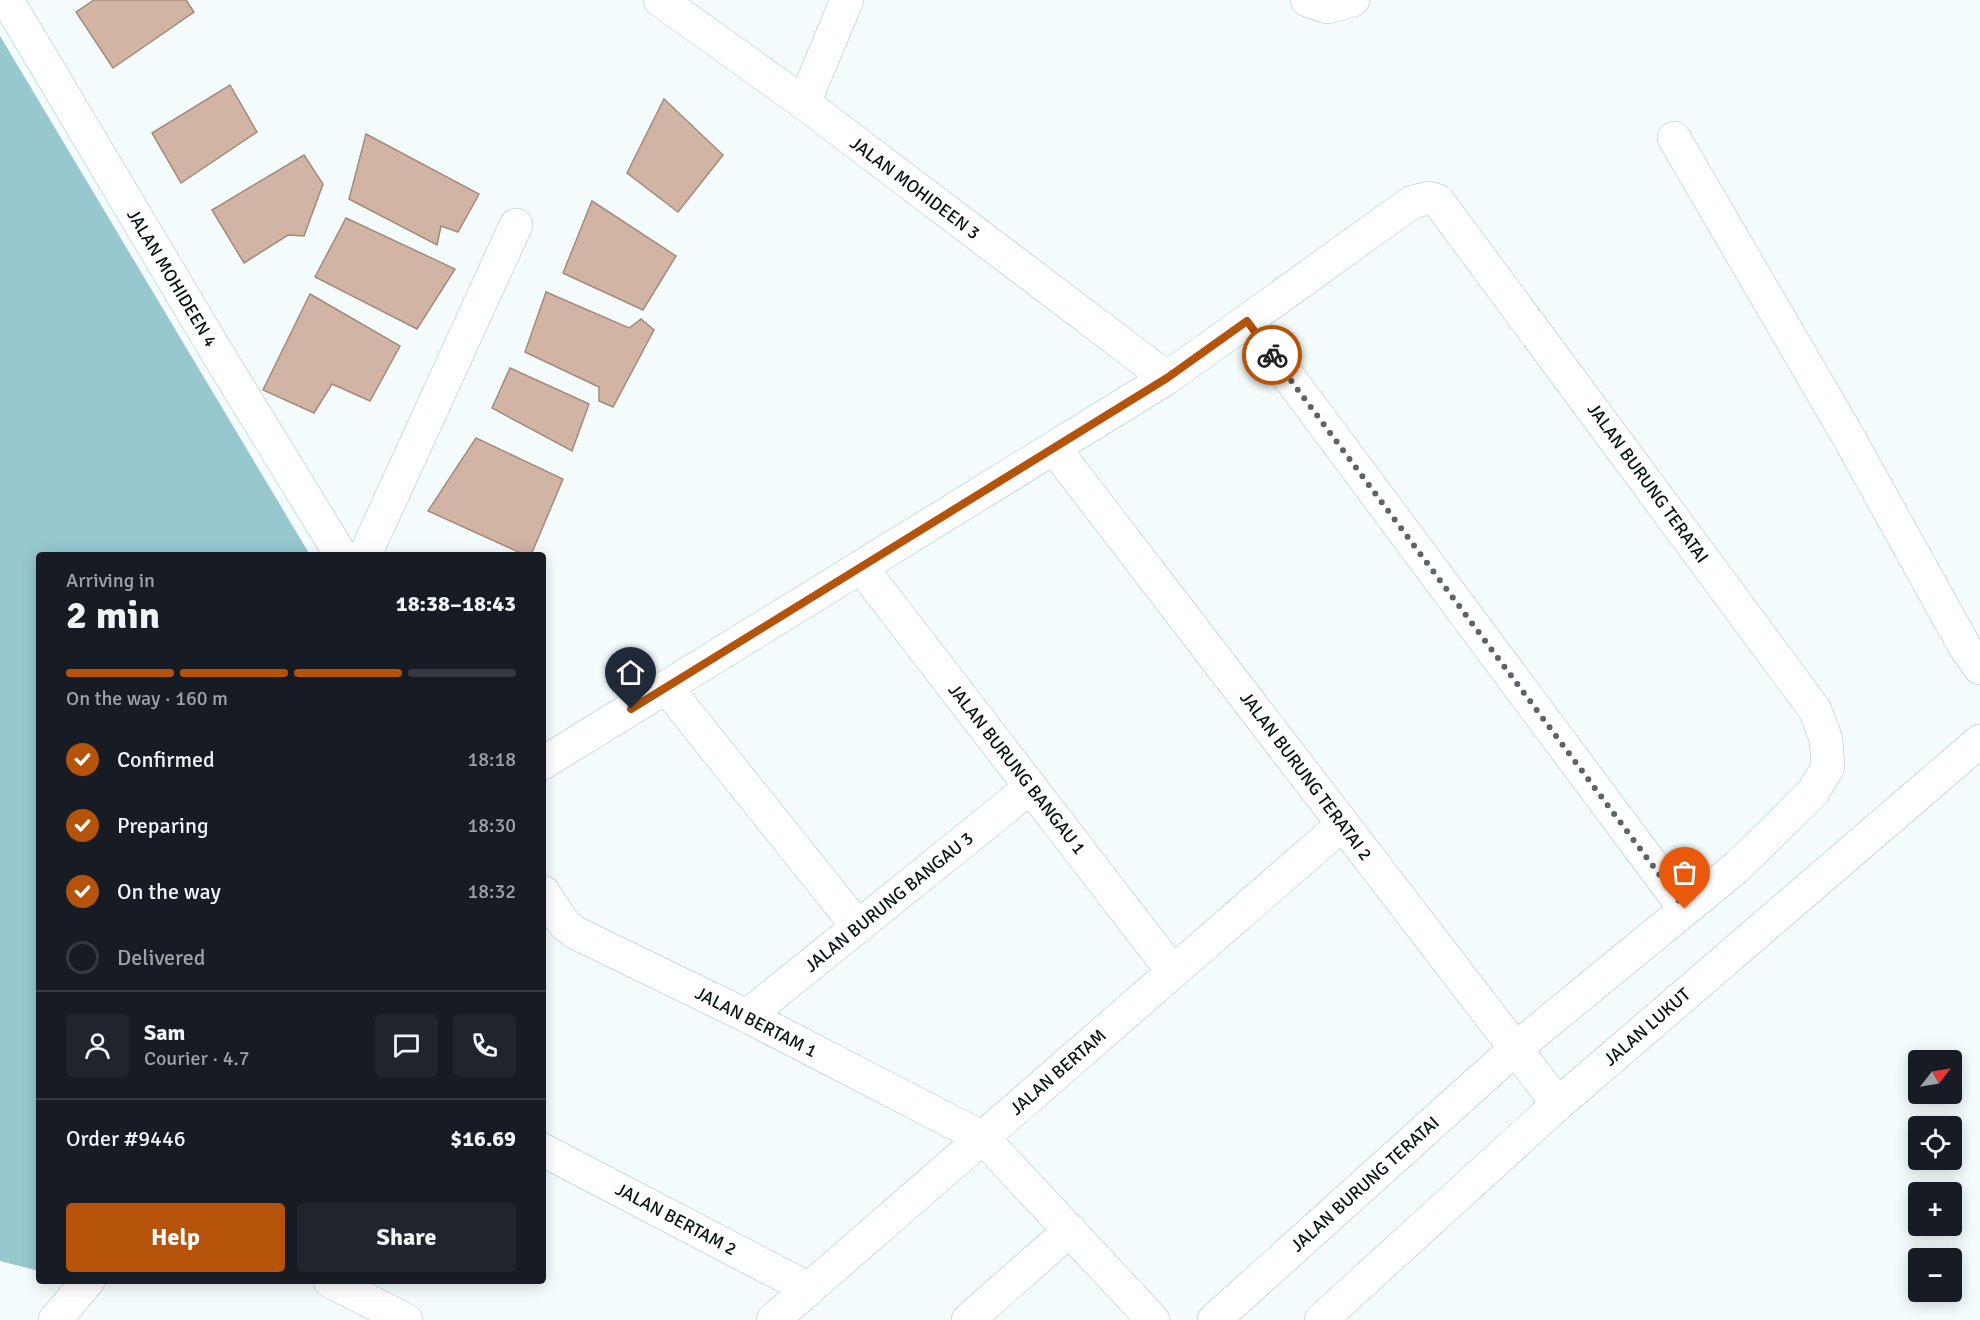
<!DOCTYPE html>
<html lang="en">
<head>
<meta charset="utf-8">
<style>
  :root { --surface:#171b24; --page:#20242c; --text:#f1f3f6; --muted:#9ea1a6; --line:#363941; --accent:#b45309 }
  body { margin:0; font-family:Signika,sans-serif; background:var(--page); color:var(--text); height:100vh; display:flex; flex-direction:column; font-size:22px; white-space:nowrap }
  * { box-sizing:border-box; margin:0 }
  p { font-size:20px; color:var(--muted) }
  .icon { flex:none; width:33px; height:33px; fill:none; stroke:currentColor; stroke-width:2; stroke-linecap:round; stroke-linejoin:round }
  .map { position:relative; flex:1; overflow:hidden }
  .drawer { position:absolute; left:36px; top:552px; width:510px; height:732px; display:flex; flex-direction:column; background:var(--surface); border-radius:6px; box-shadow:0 3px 15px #0003 }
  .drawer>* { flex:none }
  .needle { width:39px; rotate:59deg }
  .tools { position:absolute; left:1908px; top:1050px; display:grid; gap:12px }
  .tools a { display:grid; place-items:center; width:54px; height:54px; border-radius:6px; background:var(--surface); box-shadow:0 3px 15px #0003; font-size:30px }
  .pin { position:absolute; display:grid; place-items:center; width:51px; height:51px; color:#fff; margin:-62px -26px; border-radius:50% 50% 50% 0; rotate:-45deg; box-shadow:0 0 6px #0007 }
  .pin .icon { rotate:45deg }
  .courier { position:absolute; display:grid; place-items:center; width:60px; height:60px; margin:-30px; border:4px solid #b45309; border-radius:50%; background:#fff; color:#222; box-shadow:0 2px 8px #0007 }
  .summary em { font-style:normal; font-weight:800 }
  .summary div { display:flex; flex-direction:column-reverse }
  .summary { display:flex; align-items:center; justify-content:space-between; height:102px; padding:0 30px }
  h1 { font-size:39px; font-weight:800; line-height:45px }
  .bar { display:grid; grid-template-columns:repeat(4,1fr); gap:9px 6px; align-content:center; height:72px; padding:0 30px }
  .bar i { height:8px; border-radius:4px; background:var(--line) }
  .bar .active { background:var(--accent) }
  .bar p { grid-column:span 4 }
  .line { display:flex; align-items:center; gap:15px; padding:0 30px; border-top:2px solid var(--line) }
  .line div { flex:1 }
  .round { display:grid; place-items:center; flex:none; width:63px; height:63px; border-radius:6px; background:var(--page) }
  ol { padding:0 30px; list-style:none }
  li { display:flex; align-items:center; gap:18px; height:66px }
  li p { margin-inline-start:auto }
  li .icon { padding:6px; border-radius:50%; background:var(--accent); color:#fff; stroke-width:4 }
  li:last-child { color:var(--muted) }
  li i { width:33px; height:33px; border:3px solid var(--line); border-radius:50% }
  .action { display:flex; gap:12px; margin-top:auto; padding:12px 30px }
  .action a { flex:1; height:69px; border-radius:6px; background:var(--accent); color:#fff; font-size:24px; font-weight:800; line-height:69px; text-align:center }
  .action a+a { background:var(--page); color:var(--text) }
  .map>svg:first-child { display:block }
</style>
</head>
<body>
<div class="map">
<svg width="1980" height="1320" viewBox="0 0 1980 1320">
  <rect width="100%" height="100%" fill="#f4fcfd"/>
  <path fill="#97c8cf" d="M0,36L310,555H39V1271L0,1261Z"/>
  <path fill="#d1b4a4" stroke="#a58a7a" stroke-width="1.5" d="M94,0H186L194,12L113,68L76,12Z
    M230,85L257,132L181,183L152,133Z
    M664,99L723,155L678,212L627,173Z
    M366,134L479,194L458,232L441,226L437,245L349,199Z
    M304,155L323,184L304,236L288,235L244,263L212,210Z
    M592,201L676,256L643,310L563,273Z
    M346,218L455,269L417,329L315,277Z
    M546,292L629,328L641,319L654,330L613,407L599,401V387L525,352Z
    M310,294L400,346L370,401L332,384L314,413L263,390Z
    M510,368L589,404L572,451L492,408Z
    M476,438L563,479L531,555H525L428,511Z"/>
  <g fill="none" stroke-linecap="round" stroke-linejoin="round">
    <defs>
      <path id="minor" d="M7,0L219,356L341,555
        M660,0L804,103L1167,378
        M1307,0L1328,7L1353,0
        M804,103L847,0
        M1674,138L1845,431L1965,647L1980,668
        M1247,321L1685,909
        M1054,448L1558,1104
        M365,555L516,225
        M861,567L1173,972
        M666,687L858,927
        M543,763L1167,378L1412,202L1429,198L1438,201L1815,710L1826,739L1828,767L1813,792L1737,867L1515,1049L1214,1320
        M543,892L565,925L576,933L747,1016L983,1138L1153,1320
        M747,1016L1031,787
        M543,1150L809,1289
        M330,1281L406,1320
        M55,1320L88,1281
        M773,1320L1343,824
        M968,1320L1070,1230"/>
      <path id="major" d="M1321,1320L1558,1104L1980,741"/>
    </defs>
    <use href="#minor" stroke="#a2c7cc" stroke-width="34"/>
    <use href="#major" stroke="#a2c7cc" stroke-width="34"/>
    <use href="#minor" stroke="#fff" stroke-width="33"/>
    <use href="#major" stroke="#fff" stroke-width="33"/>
  </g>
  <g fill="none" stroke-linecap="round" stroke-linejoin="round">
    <path stroke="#596567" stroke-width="6" stroke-dasharray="0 10.8" d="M1272,355L1685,909"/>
    <path stroke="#b45309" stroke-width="8" d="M631,709L1167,378L1247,321L1272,355"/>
  </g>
  <g text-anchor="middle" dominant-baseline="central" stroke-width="6" stroke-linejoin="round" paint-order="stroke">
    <g font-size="18" fill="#061416" stroke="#fff">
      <text transform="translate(915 188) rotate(37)">JALAN MOHIDEEN 3</text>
      <text transform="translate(172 278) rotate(59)">JALAN MOHIDEEN 4</text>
      <text transform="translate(1648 483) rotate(54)">JALAN BURUNG TERATAI</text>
      <text transform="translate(1017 769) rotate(52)">JALAN BURUNG BANGAU 1</text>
      <text transform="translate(1306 776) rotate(53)">JALAN BURUNG TERATAI 2</text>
      <text transform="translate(889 902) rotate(-39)">JALAN BURUNG BANGAU 3</text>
      <text transform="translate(756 1022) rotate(27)">JALAN BERTAM 1</text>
      <text transform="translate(1647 1027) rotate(-41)">JALAN LUKUT</text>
      <text transform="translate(1058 1072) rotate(-41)">JALAN BERTAM</text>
      <text transform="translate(1365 1184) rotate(-42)">JALAN BURUNG TERATAI</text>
      <text transform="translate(676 1219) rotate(28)">JALAN BERTAM 2</text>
    </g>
  </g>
</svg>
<div class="tools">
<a><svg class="needle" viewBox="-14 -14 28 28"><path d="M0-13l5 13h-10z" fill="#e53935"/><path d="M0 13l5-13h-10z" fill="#9ea1a6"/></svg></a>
<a><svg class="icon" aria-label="locate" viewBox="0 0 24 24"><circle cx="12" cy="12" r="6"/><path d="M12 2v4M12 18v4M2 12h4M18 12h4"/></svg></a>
<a>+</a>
<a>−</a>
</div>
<div class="pin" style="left:1685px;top:909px;background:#ea580c"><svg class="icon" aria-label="bag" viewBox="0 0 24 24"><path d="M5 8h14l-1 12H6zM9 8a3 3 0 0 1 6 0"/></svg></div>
<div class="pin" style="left:631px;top:709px;background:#1f2937"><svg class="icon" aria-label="home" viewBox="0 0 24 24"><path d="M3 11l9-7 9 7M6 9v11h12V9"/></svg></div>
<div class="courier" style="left:1272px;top:355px"><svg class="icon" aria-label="bike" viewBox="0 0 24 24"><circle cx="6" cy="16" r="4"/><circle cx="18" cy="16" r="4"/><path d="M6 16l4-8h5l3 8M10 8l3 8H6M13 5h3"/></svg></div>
<section class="drawer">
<div class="summary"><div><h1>2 min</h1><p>Arriving in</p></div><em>18:38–18:43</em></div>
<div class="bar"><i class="active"></i><i class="active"></i><i class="active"></i><i></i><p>On the way · 160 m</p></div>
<ol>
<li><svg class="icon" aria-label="check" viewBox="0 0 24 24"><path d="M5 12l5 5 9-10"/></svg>Confirmed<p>18:18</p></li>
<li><svg class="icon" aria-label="check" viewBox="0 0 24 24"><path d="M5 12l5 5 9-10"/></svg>Preparing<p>18:30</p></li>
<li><svg class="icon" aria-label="check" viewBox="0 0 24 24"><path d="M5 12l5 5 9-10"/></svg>On the way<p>18:32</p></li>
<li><i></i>Delivered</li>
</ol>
<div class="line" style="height:108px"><a class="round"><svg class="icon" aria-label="person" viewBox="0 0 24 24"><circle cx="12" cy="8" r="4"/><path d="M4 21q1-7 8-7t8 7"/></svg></a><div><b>Sam</b><p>Courier · 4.7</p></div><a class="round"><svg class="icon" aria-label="chat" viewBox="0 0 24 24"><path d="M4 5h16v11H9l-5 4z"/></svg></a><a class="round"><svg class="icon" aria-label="phone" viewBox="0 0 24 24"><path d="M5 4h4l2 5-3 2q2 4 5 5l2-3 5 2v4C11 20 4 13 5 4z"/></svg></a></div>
<div class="line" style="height:78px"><div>Order #9446</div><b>$16.69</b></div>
<div class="action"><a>Help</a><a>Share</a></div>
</section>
</div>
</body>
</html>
